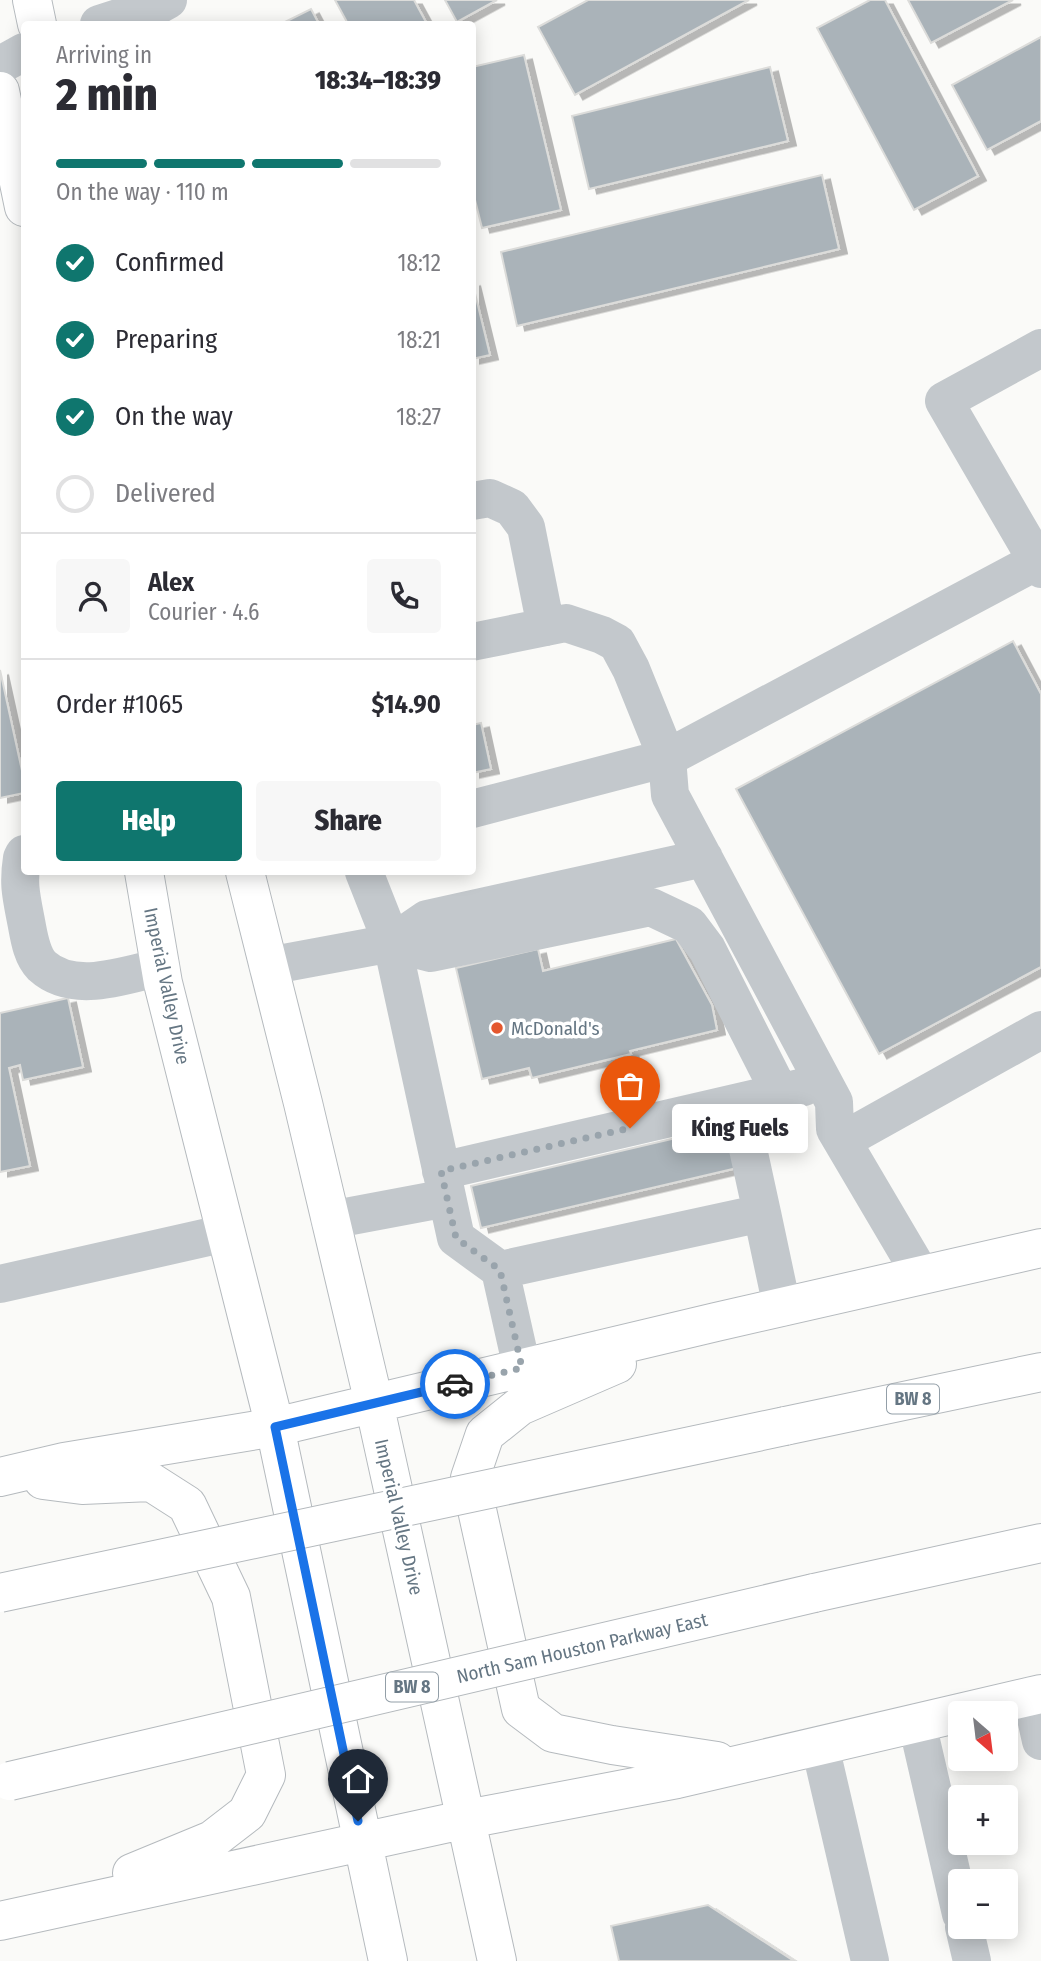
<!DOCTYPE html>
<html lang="en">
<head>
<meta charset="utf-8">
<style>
  :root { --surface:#fff; --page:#f7f7f7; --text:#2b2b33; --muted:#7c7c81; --line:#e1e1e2; --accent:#0f766e }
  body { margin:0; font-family:"Fira Sans Condensed",sans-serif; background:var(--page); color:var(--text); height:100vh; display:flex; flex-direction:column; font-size:26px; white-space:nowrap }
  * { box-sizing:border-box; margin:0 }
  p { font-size:23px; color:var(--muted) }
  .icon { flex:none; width:38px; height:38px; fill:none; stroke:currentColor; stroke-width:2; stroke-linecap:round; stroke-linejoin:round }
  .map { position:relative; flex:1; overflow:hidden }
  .panel { position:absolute; left:21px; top:21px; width:455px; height:854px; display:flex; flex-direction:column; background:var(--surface); border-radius:7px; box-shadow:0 4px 18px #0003 }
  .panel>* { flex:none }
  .needle { width:46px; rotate:152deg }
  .controls { position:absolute; left:948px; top:1701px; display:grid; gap:14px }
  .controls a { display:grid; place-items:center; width:70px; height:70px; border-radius:7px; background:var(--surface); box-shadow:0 4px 18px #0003; font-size:35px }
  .pin { position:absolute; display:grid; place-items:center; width:60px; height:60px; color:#fff; margin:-72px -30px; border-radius:50% 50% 50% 0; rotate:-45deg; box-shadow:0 0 7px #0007 }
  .pin .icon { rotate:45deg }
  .courier { position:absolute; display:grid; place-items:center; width:70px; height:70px; margin:-35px; border:5px solid #1a73e8; border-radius:50%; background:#fff; color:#222; box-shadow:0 2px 9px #0007 }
  .bubble { position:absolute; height:49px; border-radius:7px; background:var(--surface); box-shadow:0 4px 18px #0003; font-size:23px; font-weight:800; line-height:49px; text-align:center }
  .head em { font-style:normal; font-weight:800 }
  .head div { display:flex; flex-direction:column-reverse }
  .head { display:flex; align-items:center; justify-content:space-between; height:119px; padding:0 35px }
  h1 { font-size:46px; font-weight:800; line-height:52px }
  .bar { display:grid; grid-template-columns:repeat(4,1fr); gap:10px 7px; align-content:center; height:84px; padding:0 35px }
  .bar i { height:9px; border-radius:5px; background:var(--line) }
  .bar .active { background:var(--accent) }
  .bar p { grid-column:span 4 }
  .line { display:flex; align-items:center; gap:18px; padding:0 35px; border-top:2px solid var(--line) }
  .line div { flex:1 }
  .round { display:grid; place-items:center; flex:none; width:74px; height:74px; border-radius:7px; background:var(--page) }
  ol { padding:0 35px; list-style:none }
  li { display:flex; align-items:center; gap:21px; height:77px }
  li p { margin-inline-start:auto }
  li .icon { padding:7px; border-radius:50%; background:var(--accent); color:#fff; stroke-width:4 }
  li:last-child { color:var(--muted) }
  li i { width:38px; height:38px; border:4px solid var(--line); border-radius:50% }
  .cta { display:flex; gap:14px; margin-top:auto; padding:14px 35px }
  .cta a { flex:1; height:80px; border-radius:7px; background:var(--accent); color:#fff; font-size:28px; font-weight:800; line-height:80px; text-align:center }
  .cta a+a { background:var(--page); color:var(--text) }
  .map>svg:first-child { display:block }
</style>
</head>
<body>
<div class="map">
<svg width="1041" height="1961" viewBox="0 0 1041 1961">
  <defs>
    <filter id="shadow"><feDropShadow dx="8" dy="4.5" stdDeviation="0" flood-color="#0004"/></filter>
  </defs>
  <rect width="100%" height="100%" fill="#fafaf8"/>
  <path fill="#aab3b9" stroke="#dcdcda" stroke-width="2" filter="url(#shadow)" d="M335,0H414L427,24H348Z
    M445,0H497L457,22Z
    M588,0H749L575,95L538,27Z
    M870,0H885L978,176L914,210L817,28Z
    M908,0H1013L931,43Z
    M311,9L319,24H281Z
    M1041,37V121L987,150L952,85Z
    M524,55L561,210L482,228L472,188V67Z
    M770,67L788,141L589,189L572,116Z
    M822,175L839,249L517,326L501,252Z
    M472,281L490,355L472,359Z
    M1013,641L1041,694V967L879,1054L736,789Z
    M0,670L24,780V793L0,798Z
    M481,723L491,769L472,773V725Z
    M676,939L712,1005L717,1030L630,1051L631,1054L532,1078L529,1068L482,1079L456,968L538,949L543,971Z
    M68,998L83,1067L23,1080L20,1065L9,1068L30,1166L0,1172V1013Z
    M727,1126L737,1168L481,1228L471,1186Z
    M708,1905L794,1961H619L611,1926Z"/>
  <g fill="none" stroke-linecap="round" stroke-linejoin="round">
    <defs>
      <path id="major" d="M32,0L37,24
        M0,91L24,207
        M144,872L163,983L275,1427L388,1961
        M245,872L303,1103L374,1403L497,1961
        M617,1364L520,1406L485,1434L470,1478L521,1709L553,1733L612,1745L717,1761
        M0,1477L64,1462L275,1427L716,1322L1041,1248
        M43,1480L82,1485L151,1482L187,1505L231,1597L266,1775L247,1813L212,1840L132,1873
        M0,1921L467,1819L677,1779L1041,1694"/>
      <path id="highway" d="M785,1426L1041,1372
        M814,1593L1041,1543"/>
    </defs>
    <use href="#major" stroke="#b5babe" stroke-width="40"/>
    <use href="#highway" stroke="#b4b9bd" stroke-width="40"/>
    <path stroke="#c3c8cc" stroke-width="38" d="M99,24L159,5L168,0
      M0,65L24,52
      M472,501L490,498L512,508L526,527L546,627
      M1037,561L944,401L1041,348
      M472,642L566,623L602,635L617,643L631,669L667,758L472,809
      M24,854L22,858C18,884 21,895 26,921C29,936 31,955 42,966C74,995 125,975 161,967
      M364,872L392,943L456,1238L500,1270
      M392,943L431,953L651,907L689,925L707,949L780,1093
      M268,966L392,943L427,919L704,858
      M738,1103L762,1213
      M842,1141L1041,1030
      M441,1171L804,1087
      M330,1220L447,1198
      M921,1275L835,1129L834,1102L670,795L667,758L1037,561L1041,569
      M0,1284L226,1233
      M522,1368L500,1270L762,1213L782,1307
      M1031,1696L1041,1741
      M917,1723L961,1914
      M820,1746L870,1961
      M964,1927L972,1961"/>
    <use href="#major" stroke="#fff" stroke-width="38"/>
    <use href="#highway" stroke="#fff" stroke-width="38"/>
    <defs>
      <path id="highway-bridge" d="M0,1593L785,1426
        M10,1781L814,1593"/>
    </defs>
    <use href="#highway-bridge" stroke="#b4b9bd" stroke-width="40" stroke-linecap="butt"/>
    <use href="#highway-bridge" stroke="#fff" stroke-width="38"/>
  </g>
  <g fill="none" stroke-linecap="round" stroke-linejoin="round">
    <path stroke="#99a4ac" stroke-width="7" stroke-dasharray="0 12.6" d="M455,1384L522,1368L500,1270L456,1238L441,1171L630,1128"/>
    <path stroke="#1a73e8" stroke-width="9" d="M358,1821L275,1427L455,1384"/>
  </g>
  <circle fill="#e4572e" stroke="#fff" stroke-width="2.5" cx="497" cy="1028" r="7"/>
  <g text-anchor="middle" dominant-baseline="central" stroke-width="7" stroke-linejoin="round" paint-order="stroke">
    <g fill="#fff" stroke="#939fa8" stroke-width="2">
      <rect x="887" y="1384.5" width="52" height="29" rx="5"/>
      <rect x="386" y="1672.5" width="52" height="29" rx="5"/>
    </g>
    <g font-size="18" font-weight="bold" fill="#657683">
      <text x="913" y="1399">BW 8</text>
      <text x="412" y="1687">BW 8</text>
    </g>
    <g font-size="19" fill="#657683" stroke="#fff">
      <text transform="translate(167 986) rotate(78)">Imperial Valley Drive</text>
      <text transform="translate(399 1517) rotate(77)">Imperial Valley Drive</text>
      <text transform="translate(582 1648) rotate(-13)">North Sam Houston Parkway East</text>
    </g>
    <g font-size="19" fill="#657683" stroke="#fff" text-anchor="start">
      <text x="511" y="1028">McDonald's</text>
    </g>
  </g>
</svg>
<div class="controls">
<a><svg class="needle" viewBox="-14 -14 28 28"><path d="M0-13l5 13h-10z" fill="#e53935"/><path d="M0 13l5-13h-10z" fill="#7c7c81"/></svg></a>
<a>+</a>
<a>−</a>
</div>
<div class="pin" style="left:630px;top:1128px;background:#ea580c"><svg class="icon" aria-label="bag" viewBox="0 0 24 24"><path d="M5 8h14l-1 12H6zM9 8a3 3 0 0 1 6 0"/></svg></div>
<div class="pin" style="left:358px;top:1821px;background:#1f2937"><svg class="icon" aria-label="home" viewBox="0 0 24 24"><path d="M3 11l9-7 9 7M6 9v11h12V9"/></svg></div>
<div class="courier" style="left:455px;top:1384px"><svg class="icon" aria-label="car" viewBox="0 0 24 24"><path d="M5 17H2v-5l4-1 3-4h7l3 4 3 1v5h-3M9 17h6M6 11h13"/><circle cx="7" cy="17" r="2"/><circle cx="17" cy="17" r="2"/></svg></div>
<div class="bubble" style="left:672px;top:1104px;width:136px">King Fuels</div>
<section class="panel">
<div class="head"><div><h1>2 min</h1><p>Arriving in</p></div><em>18:34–18:39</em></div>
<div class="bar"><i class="active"></i><i class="active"></i><i class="active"></i><i></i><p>On the way · 110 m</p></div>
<ol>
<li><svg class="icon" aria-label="check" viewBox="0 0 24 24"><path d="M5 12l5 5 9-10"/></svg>Confirmed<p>18:12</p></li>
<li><svg class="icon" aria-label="check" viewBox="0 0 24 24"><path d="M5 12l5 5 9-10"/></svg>Preparing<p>18:21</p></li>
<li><svg class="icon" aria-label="check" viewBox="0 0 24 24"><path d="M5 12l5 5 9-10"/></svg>On the way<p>18:27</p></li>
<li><i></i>Delivered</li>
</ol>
<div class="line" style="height:126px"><a class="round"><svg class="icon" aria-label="person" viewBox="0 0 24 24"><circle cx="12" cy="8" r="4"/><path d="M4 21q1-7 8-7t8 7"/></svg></a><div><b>Alex</b><p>Courier · 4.6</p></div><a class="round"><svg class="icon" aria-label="phone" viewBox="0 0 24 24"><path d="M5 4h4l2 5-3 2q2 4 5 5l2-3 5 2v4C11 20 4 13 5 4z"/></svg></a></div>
<div class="line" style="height:91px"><div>Order #1065</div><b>$14.90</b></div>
<div class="cta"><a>Help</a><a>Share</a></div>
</section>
</div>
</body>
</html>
